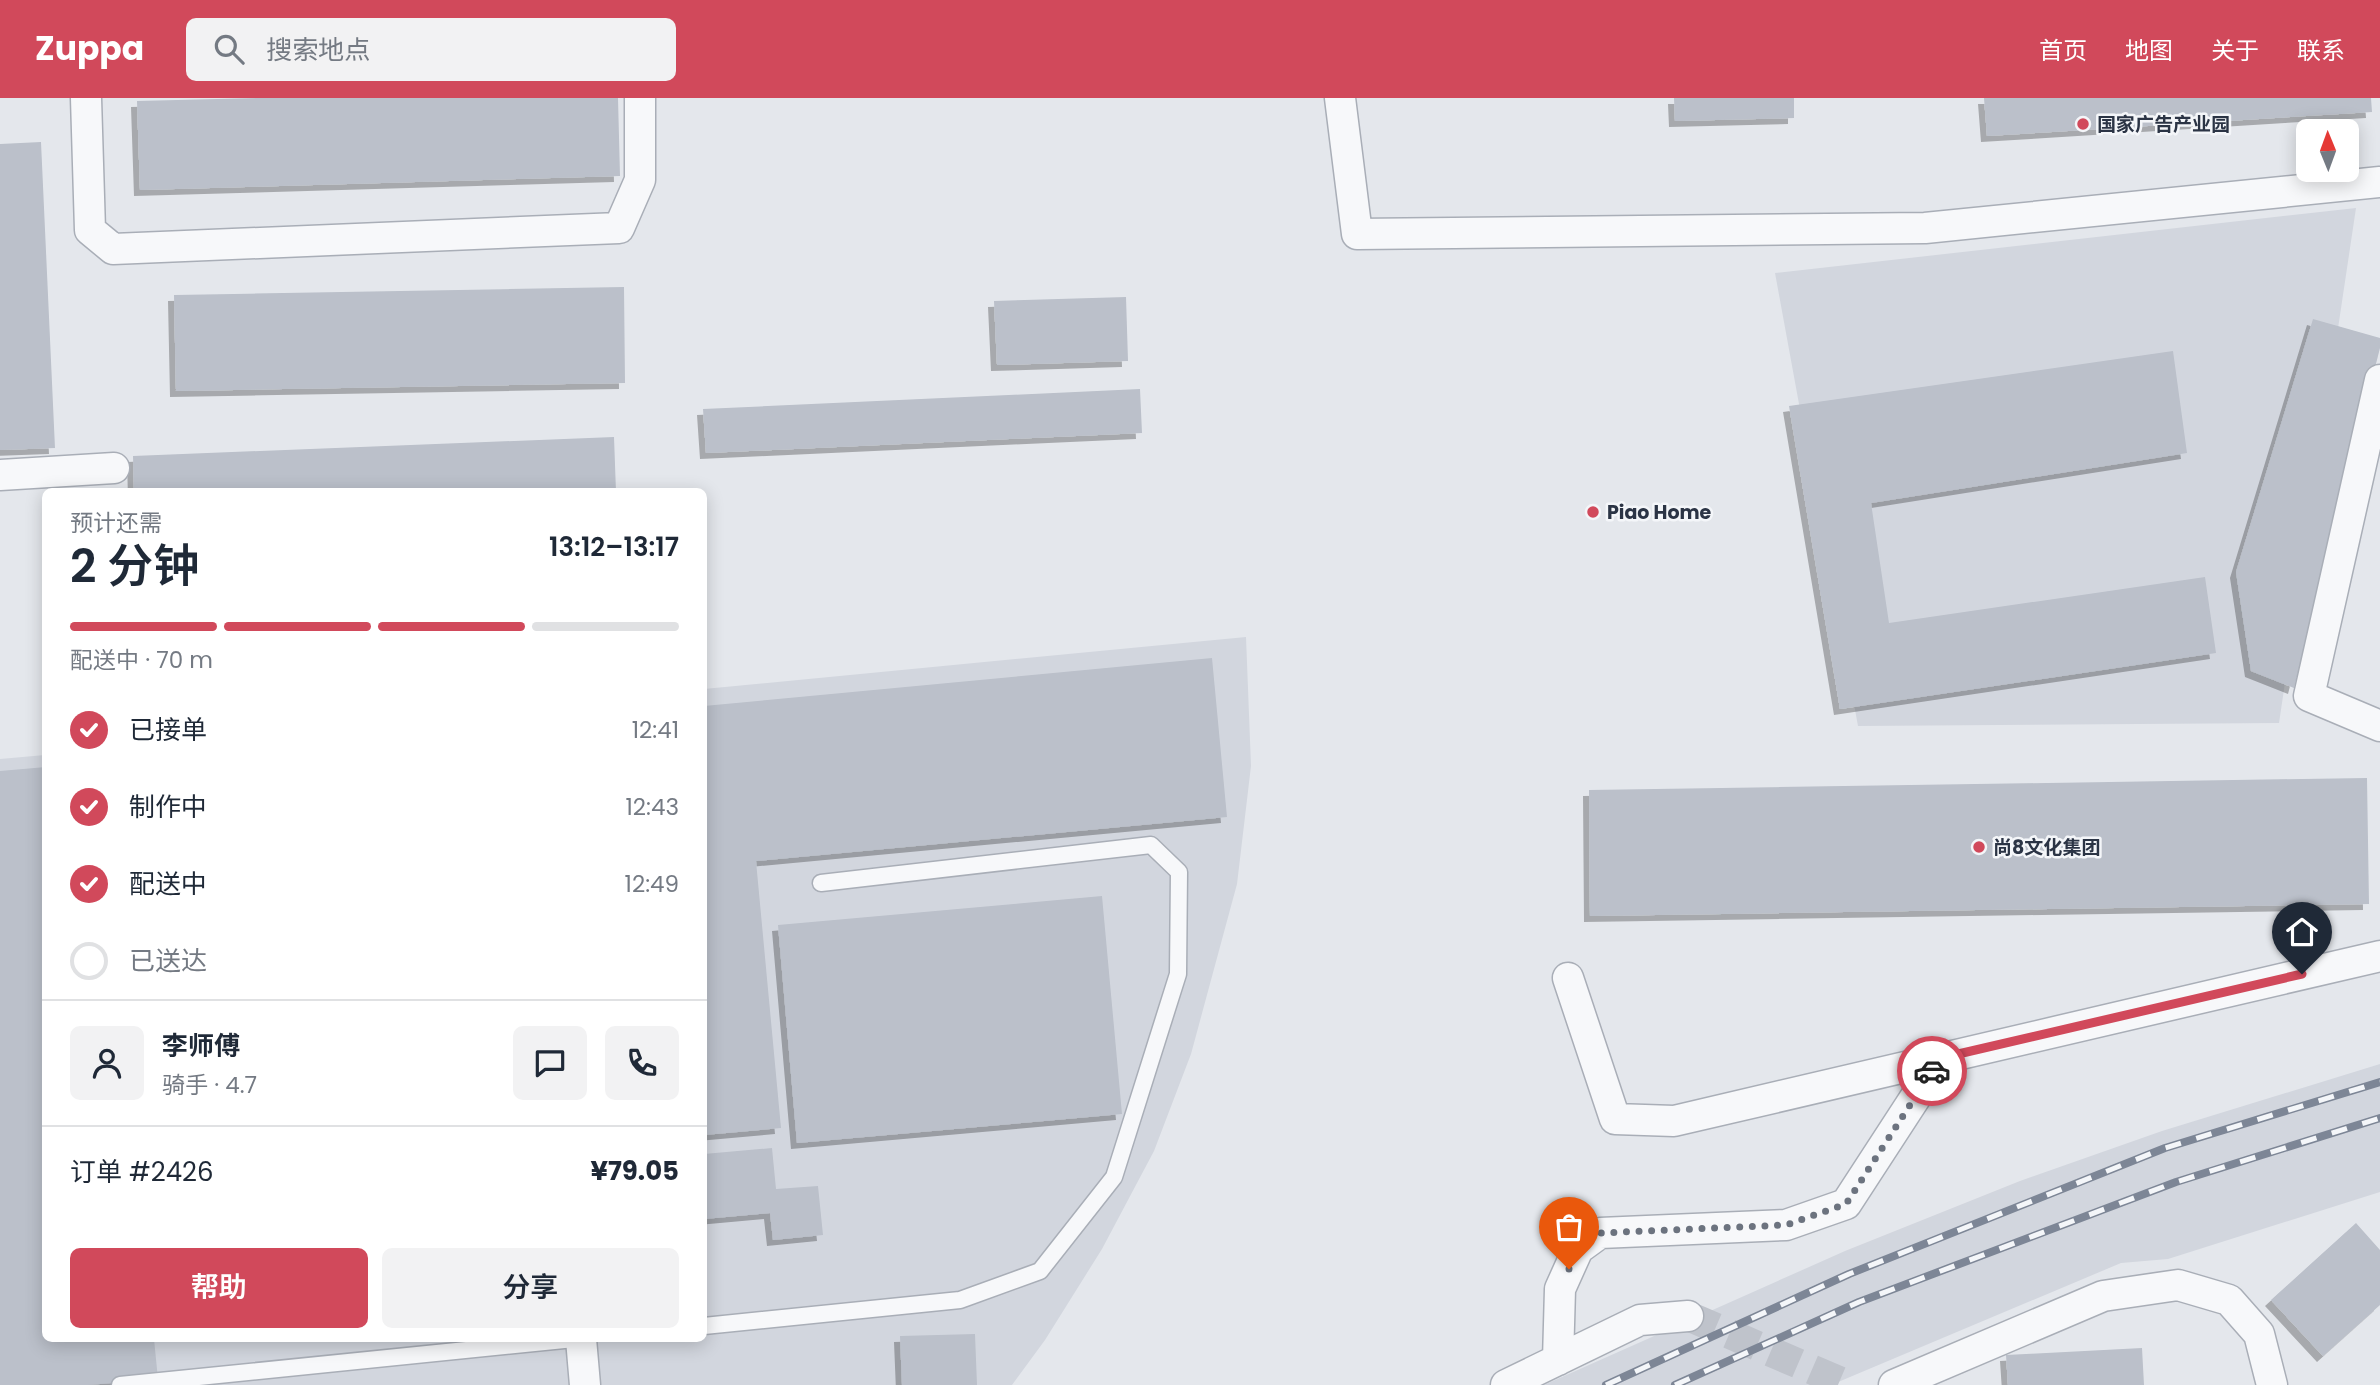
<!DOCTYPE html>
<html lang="zh">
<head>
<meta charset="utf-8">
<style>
  :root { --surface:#fff; --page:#f2f2f3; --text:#1f2937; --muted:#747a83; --line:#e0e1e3; --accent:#d1495b }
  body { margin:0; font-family:Poppins,"Noto Sans SC",sans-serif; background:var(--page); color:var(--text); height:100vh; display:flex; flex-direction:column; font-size:26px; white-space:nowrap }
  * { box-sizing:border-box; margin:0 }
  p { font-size:23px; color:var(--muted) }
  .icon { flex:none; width:38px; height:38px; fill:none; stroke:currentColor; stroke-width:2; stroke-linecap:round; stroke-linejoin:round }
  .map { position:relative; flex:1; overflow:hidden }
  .panel { position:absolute; left:42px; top:390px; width:665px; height:854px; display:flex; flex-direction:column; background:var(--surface); border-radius:10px; box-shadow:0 4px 18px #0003 }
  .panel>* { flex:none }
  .needle { width:46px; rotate:359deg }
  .fabs { position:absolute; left:2296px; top:21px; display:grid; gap:14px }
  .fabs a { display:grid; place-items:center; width:63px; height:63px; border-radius:10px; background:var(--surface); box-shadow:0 4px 18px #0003; font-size:35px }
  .pin { position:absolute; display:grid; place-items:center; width:60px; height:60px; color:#fff; margin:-72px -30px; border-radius:50% 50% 50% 0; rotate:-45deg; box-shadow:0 0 7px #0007 }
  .pin .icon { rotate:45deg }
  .courier { position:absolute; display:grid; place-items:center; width:70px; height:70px; margin:-35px; border:5px solid #d1495b; border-radius:50%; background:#fff; color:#222; box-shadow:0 2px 9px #0007 }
  .head em { font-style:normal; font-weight:600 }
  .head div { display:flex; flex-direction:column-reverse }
  .head { display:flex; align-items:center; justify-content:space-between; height:119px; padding:0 28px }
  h1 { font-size:46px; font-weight:600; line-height:52px }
  .bar { display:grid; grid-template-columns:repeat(4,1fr); gap:10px 7px; align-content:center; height:84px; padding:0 28px }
  .bar i { height:9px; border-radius:5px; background:var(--line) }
  .bar .current { background:var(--accent) }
  .bar p { grid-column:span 4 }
  .line { display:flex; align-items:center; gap:18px; padding:0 28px; border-top:2px solid var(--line) }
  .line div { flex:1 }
  .round { display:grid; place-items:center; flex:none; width:74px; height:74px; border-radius:10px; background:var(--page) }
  ol { padding:0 28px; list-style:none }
  li { display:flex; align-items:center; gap:21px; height:77px }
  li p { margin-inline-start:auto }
  li .icon { padding:7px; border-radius:50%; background:var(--accent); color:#fff; stroke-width:4 }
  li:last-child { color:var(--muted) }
  li i { width:38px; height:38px; border:4px solid var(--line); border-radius:50% }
  .primary-button { display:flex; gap:14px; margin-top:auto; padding:14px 28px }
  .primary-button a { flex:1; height:80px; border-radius:10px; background:var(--accent); color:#fff; font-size:28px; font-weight:600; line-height:80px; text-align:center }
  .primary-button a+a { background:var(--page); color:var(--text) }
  header { display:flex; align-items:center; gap:42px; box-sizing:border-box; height:98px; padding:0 35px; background:var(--accent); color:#fff }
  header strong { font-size:33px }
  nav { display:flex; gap:38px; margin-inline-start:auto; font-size:24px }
  .search { width:490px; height:63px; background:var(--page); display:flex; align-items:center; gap:18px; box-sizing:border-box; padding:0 24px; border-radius:10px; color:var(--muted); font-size:26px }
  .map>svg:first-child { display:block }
</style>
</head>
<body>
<header>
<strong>Zuppa</strong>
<div class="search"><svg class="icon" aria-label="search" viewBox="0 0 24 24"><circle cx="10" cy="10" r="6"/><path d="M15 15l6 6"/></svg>搜索地点</div>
<nav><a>首页</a><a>地图</a><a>关于</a><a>联系</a></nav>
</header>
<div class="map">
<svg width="2380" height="1287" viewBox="0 0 2380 1287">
  <defs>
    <filter id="shadow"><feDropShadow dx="-6" dy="6" stdDeviation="0" flood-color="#0004"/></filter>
  </defs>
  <rect width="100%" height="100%" fill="#e4e7ec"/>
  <path fill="#d2d6de" d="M2356,110L2279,625L1858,628L1775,175Z
    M1246,539L1251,668L1237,786L1191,956L1154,1053L1102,1151L1045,1242L1012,1287H0V661L45,657L46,1241H704V591Z
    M2380,966V1094L2168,1161L2121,1165L1831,1287H1544L1845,1153L2020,1083L2162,1033Z"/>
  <path fill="#bbc0ca" filter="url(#shadow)" d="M258,0H618L620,78L140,92L137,3Z
    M1674,0H1794V20L1675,23Z
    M1984,0H2371L2372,14L1987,38Z
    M41,44L55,350L0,352V46Z
    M624,189L625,285L176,293L174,197Z
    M1126,199L1128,263L997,267L994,203Z
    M2313,221L2380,240V250L2294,590L2251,573L2236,474Z
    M2173,253L2187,355L1871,405L1889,525L2205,479L2216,555L1840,611L1789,308Z
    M1140,291L1142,335L706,355L703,311Z
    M614,339L616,394H134L133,358Z
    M1212,560L1227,719L756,763L781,1030L704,1037V608Z
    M46,669V1241H154L158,1281L88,1287H0V673Z
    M2367,680L2369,806L1590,818L1589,692Z
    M1102,798L1122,1016L797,1045L778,827Z
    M772,1050L776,1091L818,1088L823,1137L773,1142L770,1115L704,1121V1056Z
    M2356,1125L2380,1152V1207L2323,1258L2271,1202Z
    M975,1236L977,1287H902L900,1238Z
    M2142,1250L2144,1287H2008L2006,1257Z"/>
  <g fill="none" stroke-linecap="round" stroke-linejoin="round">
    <path stroke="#bfc3cb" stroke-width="30" stroke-dasharray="30 15" stroke-linecap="butt" d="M1688,1218L1848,1287"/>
    <defs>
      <path id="service" d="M704,1228L960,1202L1040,1173L1114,1079L1178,876L1179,774L1151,747L821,785
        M120,1287L574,1241"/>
      <path id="minor" d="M86,0L90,132L113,151L619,130L640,82V0
        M1340,0L1357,136L1925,130L2380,84
        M2380,282L2309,598L2380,628
        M0,377L114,370
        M1568,880L1615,1021L1674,1023L2380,858
        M581,1241L585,1287
        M1558,1262L1560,1191L1578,1151L1600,1135L1786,1127L1846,1106L1941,960
        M1506,1287L1640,1222L1688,1218
        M1894,1287L2103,1198L2178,1187L2229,1202L2259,1236L2272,1287"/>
    </defs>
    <use href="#service" stroke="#a9aeb7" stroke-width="19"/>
    <use href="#minor" stroke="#a9aeb7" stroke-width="33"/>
    <use href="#service" stroke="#f7f8fa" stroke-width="16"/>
    <use href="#minor" stroke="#f7f8fa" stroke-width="30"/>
    <defs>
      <path id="rail" d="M1606,1287L1849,1176L2165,1050L2380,984
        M1675,1287L1859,1204L2176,1084L2380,1020"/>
    </defs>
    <use href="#rail" stroke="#7d8696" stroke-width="8"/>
    <use href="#rail" stroke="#f4f6f9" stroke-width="5" stroke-dasharray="16" stroke-linecap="butt"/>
  </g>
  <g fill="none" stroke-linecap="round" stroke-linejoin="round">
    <path stroke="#6c737f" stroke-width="7" stroke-dasharray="0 12.6" d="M1569,1171L1578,1151L1600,1135L1786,1127L1846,1106L1932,973"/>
    <path stroke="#d1495b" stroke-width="9" d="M1932,973L1941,960L2302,876"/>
  </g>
  <g fill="#d1495b" stroke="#f4f6f9" stroke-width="2.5">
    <circle cx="2083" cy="26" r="7"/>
    <circle cx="1593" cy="414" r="7"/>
    <circle cx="1979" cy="749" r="7"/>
  </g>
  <g text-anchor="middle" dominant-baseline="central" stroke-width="5" stroke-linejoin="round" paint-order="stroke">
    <g font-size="19" font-weight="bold" fill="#2b3445" stroke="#f4f6f9" text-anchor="start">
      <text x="2097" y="26">国家广告产业园</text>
      <text x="1607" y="414">Piao Home</text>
      <text x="1993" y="749">尚8文化集团</text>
    </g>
  </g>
</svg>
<div class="fabs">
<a><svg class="needle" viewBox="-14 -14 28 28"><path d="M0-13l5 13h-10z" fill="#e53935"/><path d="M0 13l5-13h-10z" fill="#747a83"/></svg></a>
</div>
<div class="pin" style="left:1569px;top:1171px;background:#ea580c"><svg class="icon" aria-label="bag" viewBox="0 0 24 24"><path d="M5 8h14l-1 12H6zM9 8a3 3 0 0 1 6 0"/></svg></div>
<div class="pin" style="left:2302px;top:876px;background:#1f2937"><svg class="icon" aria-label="home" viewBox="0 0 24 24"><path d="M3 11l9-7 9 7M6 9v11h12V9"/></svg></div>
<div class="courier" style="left:1932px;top:973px"><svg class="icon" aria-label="car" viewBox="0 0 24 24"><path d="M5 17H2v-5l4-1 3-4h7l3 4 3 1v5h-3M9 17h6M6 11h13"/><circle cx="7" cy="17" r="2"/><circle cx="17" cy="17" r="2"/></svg></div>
<section class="panel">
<div class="head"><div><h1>2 分钟</h1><p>预计还需</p></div><em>13:12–13:17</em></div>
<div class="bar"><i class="current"></i><i class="current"></i><i class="current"></i><i></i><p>配送中 · 70 m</p></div>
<ol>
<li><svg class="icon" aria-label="check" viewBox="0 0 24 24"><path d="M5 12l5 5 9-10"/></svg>已接单<p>12:41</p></li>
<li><svg class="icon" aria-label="check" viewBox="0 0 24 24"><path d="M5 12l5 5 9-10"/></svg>制作中<p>12:43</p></li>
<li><svg class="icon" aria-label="check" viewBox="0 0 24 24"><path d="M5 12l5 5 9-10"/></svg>配送中<p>12:49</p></li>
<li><i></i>已送达</li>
</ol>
<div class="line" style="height:126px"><a class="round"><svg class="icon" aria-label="person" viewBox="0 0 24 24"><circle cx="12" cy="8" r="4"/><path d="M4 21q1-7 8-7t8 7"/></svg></a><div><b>李师傅</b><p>骑手 · 4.7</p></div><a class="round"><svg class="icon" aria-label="chat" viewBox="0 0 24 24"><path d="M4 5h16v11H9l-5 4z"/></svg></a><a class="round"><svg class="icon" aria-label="phone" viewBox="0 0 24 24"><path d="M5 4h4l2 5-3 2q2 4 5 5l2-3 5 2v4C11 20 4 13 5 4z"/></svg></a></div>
<div class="line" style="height:91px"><div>订单 #2426</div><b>¥79.05</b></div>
<div class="primary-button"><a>帮助</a><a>分享</a></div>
</section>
</div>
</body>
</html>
